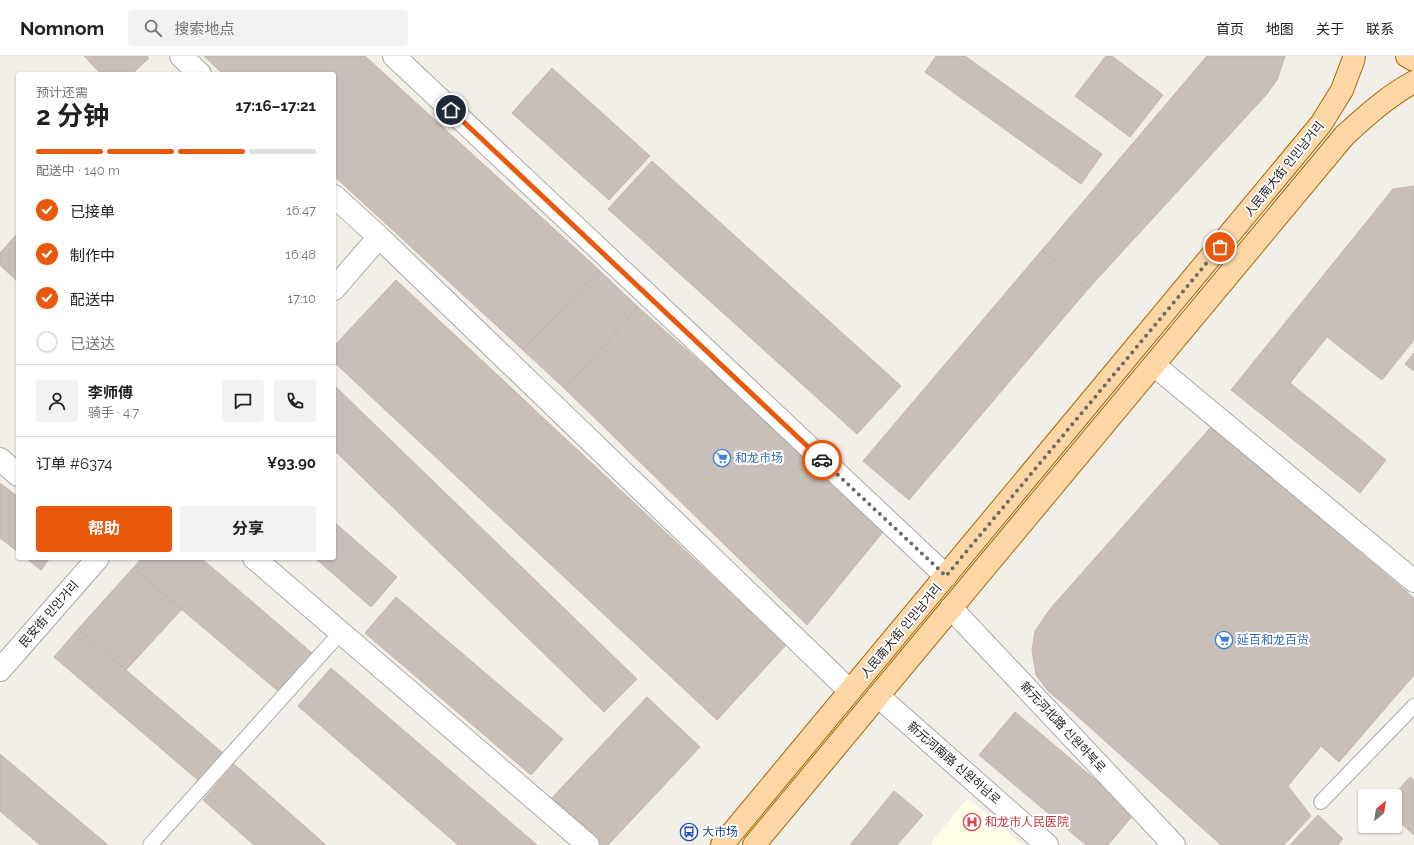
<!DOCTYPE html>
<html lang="zh">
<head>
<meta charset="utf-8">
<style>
  :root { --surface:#fff; --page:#f2f2f2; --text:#202124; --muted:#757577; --line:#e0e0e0; --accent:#ea580c }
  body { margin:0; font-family:Raleway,"Noto Sans SC","Noto Sans KR",sans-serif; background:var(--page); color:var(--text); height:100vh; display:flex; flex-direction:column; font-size:15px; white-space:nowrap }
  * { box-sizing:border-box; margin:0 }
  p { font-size:13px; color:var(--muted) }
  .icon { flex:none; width:22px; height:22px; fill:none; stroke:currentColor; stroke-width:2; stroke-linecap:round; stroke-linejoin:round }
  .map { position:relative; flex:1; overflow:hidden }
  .details { position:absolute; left:16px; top:16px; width:320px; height:488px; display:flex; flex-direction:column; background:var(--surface); border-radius:4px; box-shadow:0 1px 3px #0004 }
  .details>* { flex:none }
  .needle { width:26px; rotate:30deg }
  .buttons { position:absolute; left:1358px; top:733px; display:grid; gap:8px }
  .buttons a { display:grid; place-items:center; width:44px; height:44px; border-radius:4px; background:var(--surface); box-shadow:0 1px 3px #0004; font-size:20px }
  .pin { position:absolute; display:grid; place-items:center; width:34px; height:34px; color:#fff; margin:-17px; border:2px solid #fff; border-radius:50%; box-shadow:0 1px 4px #0007 }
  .courier { position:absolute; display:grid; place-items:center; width:40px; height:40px; margin:-20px; border:3px solid #ea580c; border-radius:50%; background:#fff; color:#222; box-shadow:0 1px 5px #0007 }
  .summary em { font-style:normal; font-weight:700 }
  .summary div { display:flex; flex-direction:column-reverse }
  .summary { display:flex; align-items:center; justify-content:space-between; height:68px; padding:0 20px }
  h1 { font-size:26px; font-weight:700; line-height:30px }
  .bar { display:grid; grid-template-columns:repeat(4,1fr); gap:6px 4px; align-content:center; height:48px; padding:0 20px }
  .bar i { height:5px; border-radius:3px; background:var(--line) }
  .bar .active { background:var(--accent) }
  .bar p { grid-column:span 4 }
  .line { display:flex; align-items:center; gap:10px; padding:0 20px; border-top:1px solid var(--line) }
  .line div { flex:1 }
  .round { display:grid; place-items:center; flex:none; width:42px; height:42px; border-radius:4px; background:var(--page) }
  ol { padding:0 20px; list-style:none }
  li { display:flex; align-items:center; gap:12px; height:44px }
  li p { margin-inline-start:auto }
  li .icon { padding:4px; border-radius:50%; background:var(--accent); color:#fff; stroke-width:4 }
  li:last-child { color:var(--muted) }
  li i { width:22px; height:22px; border:2px solid var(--line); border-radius:50% }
  .action { display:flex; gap:8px; margin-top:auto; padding:8px 20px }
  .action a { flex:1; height:46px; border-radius:4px; background:var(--accent); color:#fff; font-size:16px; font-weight:700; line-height:46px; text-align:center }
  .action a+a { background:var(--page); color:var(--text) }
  header { display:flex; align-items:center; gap:24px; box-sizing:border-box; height:56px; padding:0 20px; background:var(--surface); border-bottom:1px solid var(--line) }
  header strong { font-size:19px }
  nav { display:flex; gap:22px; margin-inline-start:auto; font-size:14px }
  .search { width:280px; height:36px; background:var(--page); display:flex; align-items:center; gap:10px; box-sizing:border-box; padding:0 14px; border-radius:4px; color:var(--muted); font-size:15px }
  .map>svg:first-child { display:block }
</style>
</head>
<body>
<header>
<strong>Nomnom</strong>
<div class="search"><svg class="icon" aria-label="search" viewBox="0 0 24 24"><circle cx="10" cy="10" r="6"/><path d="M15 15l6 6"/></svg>搜索地点</div>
<nav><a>首页</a><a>地图</a><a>关于</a><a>联系</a></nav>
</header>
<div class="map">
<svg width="1414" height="789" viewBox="0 0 1414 789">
  <rect width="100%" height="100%" fill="#f2efe9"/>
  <path fill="#ffffe5" d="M968,742L1022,789H929Z"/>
  <path fill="#c7bfb8" stroke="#c4b6ab" d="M84,0H147L149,2L132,18H101Z
    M204,0H365L599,214L523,294L334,120V18H223Z
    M936,0H965L1102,98L1081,128L925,16Z
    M1106,0H1112L1163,39L1130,81L1075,40Z
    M1207,0H1285L1277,24L1266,39L1088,233L1042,194Z
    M552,12L650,100L609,144L512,57Z
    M652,105L901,330L857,378L608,153Z
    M1414,130V284L1382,324L1327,281L1290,327L1386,404L1360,437L1231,334L1393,133Z
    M18,177V226L0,209V197Z
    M1042,194L1088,233L909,444L863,405Z
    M599,214L638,251L565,333L523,294Z
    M396,224L786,589L717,664L334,306V290Z
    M638,251L887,471L807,569L565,333Z
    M1414,297V315L1405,308Z
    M334,329L637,623L604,656L334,394Z
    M1211,371L1414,542V619L1339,706L1321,690L1288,730L1311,760L1284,789H1221L1065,649L1048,635L1036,619L1032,594L1035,575L1050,553Z
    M0,427L18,441V496L0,482Z
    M334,466L397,521L371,551L315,502H334Z
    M26,502H50L41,514Z
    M142,502H201L312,597L279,636L133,512Z
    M133,512L182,553L126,614L78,573Z
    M396,541L563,683L531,719L365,577Z
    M78,573L223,697L199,725L54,601Z
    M331,612L537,789H458L298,650Z
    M647,641L700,691L608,789H596L549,745Z
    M1015,656L1135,757L1108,789H1086L979,699Z
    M0,698L108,789H40L0,755Z
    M234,708L326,789H254L203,744Z
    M1410,721L1414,724V779L1395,762V740H1393Z
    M894,735L923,759L897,789H850Z
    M1318,759L1343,783L1338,789H1290Z"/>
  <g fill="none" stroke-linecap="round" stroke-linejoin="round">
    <defs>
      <path id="lane" d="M1321,746L1414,650
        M150,789L341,576"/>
      <path id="street" d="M181,0L200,18
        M394,0L946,520
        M334,140L379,181L850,635
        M334,233L379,181
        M1154,309L1414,525
        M0,403L18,419
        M254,502L588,789
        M951,552L1174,789
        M0,614L98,502
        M878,640L1047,789"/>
      <path id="primary" d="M1407,0L1414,4
        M722,789L1321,68L1342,34L1353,5L1354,0
        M754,789L1345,79C1367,59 1388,40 1414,26"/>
    </defs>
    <use href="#lane" stroke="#a9a9a9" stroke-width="16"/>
    <use href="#street" stroke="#a9a9a9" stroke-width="24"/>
    <use href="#primary" stroke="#a06b00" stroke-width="24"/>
    <use href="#lane" stroke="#fff" stroke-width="14"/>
    <use href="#street" stroke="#fff" stroke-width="22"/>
    <use href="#primary" stroke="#fcd6a4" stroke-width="22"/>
  </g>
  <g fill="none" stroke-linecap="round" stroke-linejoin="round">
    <path stroke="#6b6a68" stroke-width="4" stroke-dasharray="0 7.2" d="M822,404L946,520L1220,191"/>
    <path stroke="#ea580c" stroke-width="5" d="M451,54L822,404"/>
  </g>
  <defs>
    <symbol id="supermarket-ring" viewBox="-11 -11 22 22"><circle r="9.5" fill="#fff" stroke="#3f7fe0" stroke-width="1.5"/><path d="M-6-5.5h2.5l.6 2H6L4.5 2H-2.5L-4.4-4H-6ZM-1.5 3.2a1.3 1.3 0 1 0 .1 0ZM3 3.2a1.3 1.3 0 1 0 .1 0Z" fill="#3f7fe0"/></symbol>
    <symbol id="hospital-ring" viewBox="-11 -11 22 22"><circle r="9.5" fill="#fff" stroke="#e0444e" stroke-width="1.5"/><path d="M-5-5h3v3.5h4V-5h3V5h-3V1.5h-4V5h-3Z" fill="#e0444e"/></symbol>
    <symbol id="bus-ring" viewBox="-11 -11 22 22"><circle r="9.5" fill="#fff" stroke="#1a4fb4" stroke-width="1.5"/><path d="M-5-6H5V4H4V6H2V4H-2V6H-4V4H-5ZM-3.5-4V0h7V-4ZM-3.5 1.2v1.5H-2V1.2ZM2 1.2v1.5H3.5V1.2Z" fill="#1a4fb4"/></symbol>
  </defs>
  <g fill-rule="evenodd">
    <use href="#supermarket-ring" x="712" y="392" width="20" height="20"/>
    <use href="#supermarket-ring" x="1214" y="574" width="20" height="20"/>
    <use href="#hospital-ring" x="962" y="756" width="20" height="20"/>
    <use href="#bus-ring" x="679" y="766" width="20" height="20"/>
  </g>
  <g text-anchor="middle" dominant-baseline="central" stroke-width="4" stroke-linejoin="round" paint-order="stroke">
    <g font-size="12" fill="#222" stroke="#fff">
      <text transform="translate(1284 113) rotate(-51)">人民南大街 인민남거리</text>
      <text transform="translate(49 558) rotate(-49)">民安街 민안거리</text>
      <text transform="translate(901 575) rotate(-50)">人民南大街 인민남거리</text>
      <text transform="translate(1063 671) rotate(47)">新元河北路 신원하북로</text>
      <text transform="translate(954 707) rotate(41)">新元河南路 신원하남로</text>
    </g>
    <g font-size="12" fill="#366cbe" stroke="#fff" text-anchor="start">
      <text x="735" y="402">和龙市场</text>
      <text x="1237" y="584">延百和龙百货</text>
    </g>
    <g font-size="12" fill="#be3a42" stroke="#fff" text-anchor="start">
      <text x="985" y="766">和龙市人民医院</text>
    </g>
    <g font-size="12" fill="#164399" stroke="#fff" text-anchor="start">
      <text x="702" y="776">大市场</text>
    </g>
  </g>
</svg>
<div class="buttons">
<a><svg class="needle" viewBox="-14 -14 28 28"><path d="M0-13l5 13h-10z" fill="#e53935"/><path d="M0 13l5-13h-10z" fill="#757577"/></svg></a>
</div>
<div class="pin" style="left:1220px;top:191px;background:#ea580c"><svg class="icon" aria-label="bag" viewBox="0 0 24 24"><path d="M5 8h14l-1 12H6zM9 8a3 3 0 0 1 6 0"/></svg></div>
<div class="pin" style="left:451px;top:54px;background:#1f2937"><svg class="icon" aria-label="home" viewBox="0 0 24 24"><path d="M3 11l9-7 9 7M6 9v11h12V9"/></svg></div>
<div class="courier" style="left:822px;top:404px"><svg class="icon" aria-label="car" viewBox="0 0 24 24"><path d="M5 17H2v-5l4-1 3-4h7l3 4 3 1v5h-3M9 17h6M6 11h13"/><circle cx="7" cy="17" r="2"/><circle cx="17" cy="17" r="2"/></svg></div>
<section class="details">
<div class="summary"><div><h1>2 分钟</h1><p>预计还需</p></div><em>17:16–17:21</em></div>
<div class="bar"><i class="active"></i><i class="active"></i><i class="active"></i><i></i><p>配送中 · 140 m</p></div>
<ol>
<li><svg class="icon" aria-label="check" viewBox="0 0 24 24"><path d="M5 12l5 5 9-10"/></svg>已接单<p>16:47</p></li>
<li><svg class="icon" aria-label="check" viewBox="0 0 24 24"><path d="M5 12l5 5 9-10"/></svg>制作中<p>16:48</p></li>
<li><svg class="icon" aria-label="check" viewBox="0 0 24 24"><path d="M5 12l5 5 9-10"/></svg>配送中<p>17:10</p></li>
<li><i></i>已送达</li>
</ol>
<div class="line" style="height:72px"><a class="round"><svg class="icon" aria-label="person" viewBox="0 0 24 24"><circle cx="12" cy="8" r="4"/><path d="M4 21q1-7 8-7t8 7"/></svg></a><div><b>李师傅</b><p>骑手 · 4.7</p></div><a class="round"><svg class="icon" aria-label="chat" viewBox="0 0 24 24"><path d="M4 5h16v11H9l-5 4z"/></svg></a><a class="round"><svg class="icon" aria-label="phone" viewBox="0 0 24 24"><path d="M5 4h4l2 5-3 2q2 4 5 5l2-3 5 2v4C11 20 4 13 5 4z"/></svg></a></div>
<div class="line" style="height:52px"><div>订单 #6374</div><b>¥93.90</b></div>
<div class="action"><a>帮助</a><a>分享</a></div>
</section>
</div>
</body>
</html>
